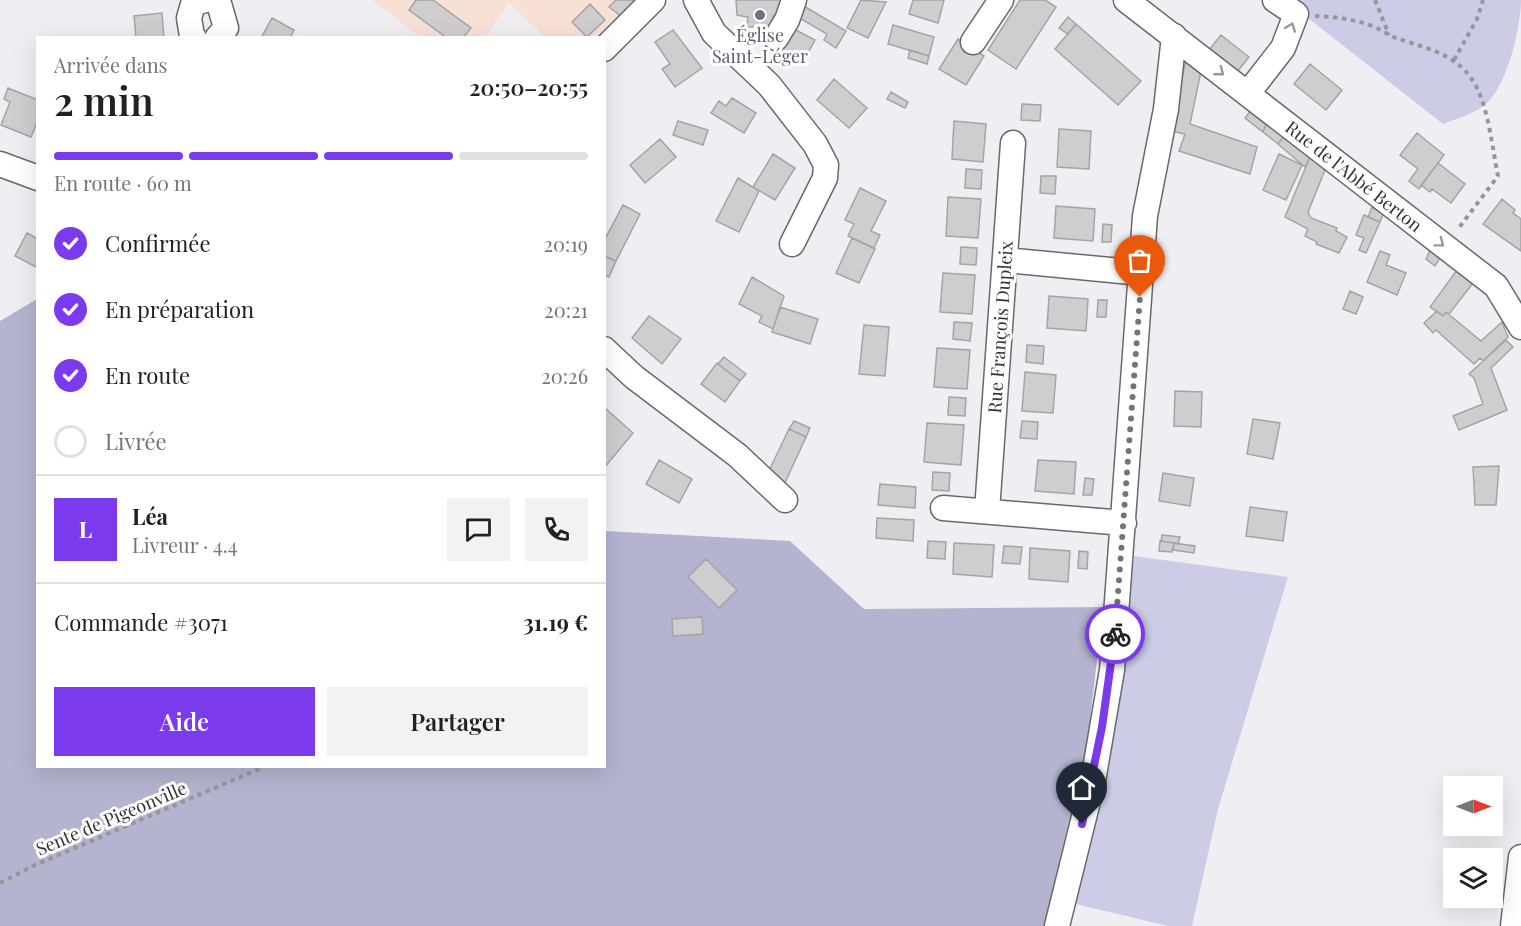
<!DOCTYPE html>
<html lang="fr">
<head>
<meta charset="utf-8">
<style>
  :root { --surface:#fff; --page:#f2f2f2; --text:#202124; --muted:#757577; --line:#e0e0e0; --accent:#7c3aed }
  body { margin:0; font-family:"Playfair Display",serif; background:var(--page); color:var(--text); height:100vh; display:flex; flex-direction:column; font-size:22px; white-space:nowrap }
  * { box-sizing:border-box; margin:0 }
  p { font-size:20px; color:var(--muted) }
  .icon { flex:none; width:33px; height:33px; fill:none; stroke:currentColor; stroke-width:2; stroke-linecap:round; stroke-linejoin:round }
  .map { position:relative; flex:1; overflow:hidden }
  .details { position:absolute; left:36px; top:36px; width:570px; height:732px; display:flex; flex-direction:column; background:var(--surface); border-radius:0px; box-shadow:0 6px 24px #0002 }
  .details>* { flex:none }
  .needle { width:39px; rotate:90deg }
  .controls { position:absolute; left:1443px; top:776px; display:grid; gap:12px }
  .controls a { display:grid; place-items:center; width:60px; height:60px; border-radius:0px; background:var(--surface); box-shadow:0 6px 24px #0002; font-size:30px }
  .pin { position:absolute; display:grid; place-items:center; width:51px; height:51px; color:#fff; margin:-62px -26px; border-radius:50% 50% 50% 0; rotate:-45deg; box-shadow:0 0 6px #0007 }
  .pin .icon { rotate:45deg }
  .courier { position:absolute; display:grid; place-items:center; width:60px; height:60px; margin:-30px; border:4px solid #7c3aed; border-radius:50%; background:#fff; color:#222; box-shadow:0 2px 8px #0007 }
  .overview em { font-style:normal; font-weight:600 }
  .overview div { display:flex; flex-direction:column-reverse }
  .overview { display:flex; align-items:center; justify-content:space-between; height:102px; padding:0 18px }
  h1 { font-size:39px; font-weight:600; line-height:45px }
  .bar { display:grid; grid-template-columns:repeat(4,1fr); gap:9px 6px; align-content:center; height:72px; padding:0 18px }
  .bar i { height:8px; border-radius:4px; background:var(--line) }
  .bar .on { background:var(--accent) }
  .bar p { grid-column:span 4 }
  .line { display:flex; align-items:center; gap:15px; padding:0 18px; border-top:2px solid var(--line) }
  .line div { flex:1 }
  .round { display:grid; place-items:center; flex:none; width:63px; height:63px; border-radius:0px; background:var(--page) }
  ol { padding:0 18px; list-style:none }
  li { display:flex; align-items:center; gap:18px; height:66px }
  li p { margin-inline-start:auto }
  li .icon { padding:6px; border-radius:50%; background:var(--accent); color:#fff; stroke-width:4 }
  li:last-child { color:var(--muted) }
  li i { width:33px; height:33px; border:3px solid var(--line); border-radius:50% }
  .button { display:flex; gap:12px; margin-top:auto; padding:12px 18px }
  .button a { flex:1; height:69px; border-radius:0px; background:var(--accent); color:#fff; font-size:24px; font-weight:600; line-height:69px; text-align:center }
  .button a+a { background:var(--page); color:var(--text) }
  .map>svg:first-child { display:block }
</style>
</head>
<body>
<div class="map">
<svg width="1521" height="926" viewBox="0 0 1521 926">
  <rect width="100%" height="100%" fill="#efeff3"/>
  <path fill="#f8e0d5" d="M372,0H637L598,38L545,37L509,3L485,37H421Z"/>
  <path fill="#cdcce7" d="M1285,0H1521C1521,27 1508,81 1489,101C1478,113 1458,118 1443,124Z
    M1134,556L1288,577L1218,809L1192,926H1168L1076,904L1104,783L1122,672Z"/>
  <path fill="#b4b3d0" d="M37,299L38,766H604L605,531L790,541L864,609L1103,607L1083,781L1047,926H0V321Z"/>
  <path fill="#d0cdd1" stroke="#a5a3a6" stroke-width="1.5" d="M416,0H433L471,28L463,38H447L409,10Z
    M616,0H637L621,16L609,7Z
    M736,0H785L781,15L773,16V22L769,29V26L747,27L748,17L737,15Z
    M861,0L886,2L868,38L847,28Z
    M913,0H944L938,23L909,14Z
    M1020,0H1045L1056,7L1016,69L988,50Z
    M797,2L846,31L836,48L824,40L827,34L794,15Z
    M590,4L605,20L587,37L572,22Z
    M162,13L164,38H136L134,16Z
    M1068,17L1076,24L1068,34L1059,28Z
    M272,18L294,30L290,38H261Z
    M1076,24L1141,81L1118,105L1055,49Z
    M893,25L934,37L929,56L888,44Z
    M794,29L815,40L803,62L782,50Z
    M673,30L702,68L675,87L662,69L670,64L655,42Z
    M1221,35L1249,57L1237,72L1209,50Z
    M958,39L984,56L966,85L939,69Z
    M910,50L929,56L927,64L908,58Z
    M1186,59L1201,71L1190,124L1257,147L1250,174L1179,151L1185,134L1171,131Z
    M1310,64L1342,90L1326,110L1294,84Z
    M834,79L867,108L849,128L817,100Z
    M8,88L38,100V120L31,137L1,125L10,102L4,99Z
    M891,92L908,102L905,108L887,99Z
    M732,98L756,113L744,133L711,113L719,101L726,106Z
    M1022,104L1041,105L1040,121L1021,120Z
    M1251,110L1267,122L1263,132L1245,118Z
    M678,121L708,130L703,145L673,135Z
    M954,121L986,124L983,162L952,159Z
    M1267,122L1284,136L1278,144L1263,132Z
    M1059,129L1091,131L1089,169L1057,167Z
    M1417,133L1444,155L1419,189L1409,181L1418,169L1400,155Z
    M1284,136L1310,157L1305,167L1278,144Z
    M660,139L676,157L645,183L630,165Z
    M773,154L795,168L775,200L753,187Z
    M1279,154L1302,165L1286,200L1263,190Z
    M1310,157L1325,170L1308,212L1311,218L1337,228L1336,231L1347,237L1339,253L1316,244L1317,242L1305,236L1308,229L1285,217Z
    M1438,163L1465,184L1451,203L1432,189L1430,192L1421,185Z
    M966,169L982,170L981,189L965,188Z
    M1041,176H1056L1055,194L1040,193Z
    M738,178L759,191L739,232L716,221Z
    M860,188L886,201L871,231L880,235L874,248L848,236L854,224L845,220Z
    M948,197L981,199L978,238L946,236Z
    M1502,199L1515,210L1513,213L1521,219V251L1483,224Z
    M623,205L640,214L616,261L604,256V241Z
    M1056,206L1095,209L1093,241L1054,238Z
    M1372,207L1383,214L1380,222L1368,217Z
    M1364,215L1380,222L1366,253L1359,250L1364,238L1356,235Z
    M1103,224L1112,225L1111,242H1102Z
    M27,233L38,239V268L15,256Z
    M852,238L875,249L859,283L836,273Z
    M961,247L977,248L976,265L960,264Z
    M1430,250L1440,258L1435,266L1426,259Z
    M1380,251L1390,255L1386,265L1406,273L1397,295L1367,282Z
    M604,256L616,261L609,277L604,275Z
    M1457,270L1473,283L1449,314L1446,312L1443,316L1430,307Z
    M943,273L975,275L972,314L940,312Z
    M752,277L784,296L773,329L759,322L762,316L739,304Z
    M1350,291L1363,297L1356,314L1343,309Z
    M1049,296L1088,299L1086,331L1047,328Z
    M1098,300H1107L1106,317H1097Z
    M780,307L818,319L810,344L772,332Z
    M1437,311L1443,316L1446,312L1481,341L1502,322L1508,337L1483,361L1480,358L1474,364L1436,330L1433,333L1424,323Z
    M649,316L681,339L662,364L632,338Z
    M954,322L972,323L970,341L953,339Z
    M864,325L889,327L885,376L859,374Z
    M1506,340L1513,347L1491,368L1507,410L1459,430L1453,416L1483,404L1474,378L1469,374Z
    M1027,345L1044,346L1043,364L1026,362Z
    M937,348L970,350L967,389L934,387Z
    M724,357L746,374L740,381L718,364Z
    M717,363L740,381L725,402L701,384Z
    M1025,372L1056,375L1053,413L1022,411Z
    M1175,391L1202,392L1201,427L1174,426Z
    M949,397L966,398L965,416L948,415Z
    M604,407L633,433L604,468Z
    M1253,419L1280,423L1273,459L1247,454Z
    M794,421L810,428L806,437L789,429Z
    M1022,421L1038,422L1037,439L1020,438Z
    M927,423L964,425L961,465L924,462Z
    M789,429L806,437L782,489L766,477Z
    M659,460L692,479L679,503L646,484Z
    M1038,460L1076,462L1074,494L1035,491Z
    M1499,466L1496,505H1475L1473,467Z
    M933,472L950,473L949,491L932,490Z
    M1163,473L1194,478L1190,506L1159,501Z
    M1085,478L1094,479L1092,495H1083Z
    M880,484L916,487L915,508L878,505Z
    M1250,507L1287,512L1283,541L1246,536Z
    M877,518L914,520L913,541L876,538Z
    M1162,535L1180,537L1178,544L1161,541Z
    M928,541L946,542L945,559L927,558Z
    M1160,541L1174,543L1172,552L1159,551Z
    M954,543L994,545L992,577L953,574Z
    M1174,543L1195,546L1194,553L1173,550Z
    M1004,546L1022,547L1020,564L1002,563Z
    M1030,548L1070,551L1068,582L1029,579Z
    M1079,551L1088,552L1087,569L1078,568Z
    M706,559L737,590L719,608L688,577Z
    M702,617L703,634L673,636L672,619Z"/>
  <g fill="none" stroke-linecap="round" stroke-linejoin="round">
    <defs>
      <path id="minor" d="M696,0L714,33L769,85L815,144L826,165L825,178L792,244
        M1126,0L1496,286L1521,327
        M194,38L192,36L189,18L193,4L205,0
        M217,38L226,28L218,0
        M776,38L787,20L794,0
        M973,42L1001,0
        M604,49L653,0
        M1248,93L1283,48L1296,14L1275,0
        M0,164L38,178
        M1005,260L1142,273
        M604,349L634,377L737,455L785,500
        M943,508L1124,523
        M987,511L1013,143
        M1057,926L1093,781L1112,670L1145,216L1166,109L1174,36
        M1513,926L1521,857"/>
    </defs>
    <use href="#minor" stroke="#69686c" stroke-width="27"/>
    <path stroke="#97979a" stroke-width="4" stroke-dasharray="4.5 4.5" stroke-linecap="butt" d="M1375,0L1389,35
      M1315,16C1335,17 1356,19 1374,27C1380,29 1385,33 1391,36C1419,47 1452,51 1471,78C1488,101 1492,147 1498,176L1458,229
      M1454,60L1477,19L1483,0
      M0,883L33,866L266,766"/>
    <use href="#minor" stroke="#fff" stroke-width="24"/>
  </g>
  <defs><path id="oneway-chevron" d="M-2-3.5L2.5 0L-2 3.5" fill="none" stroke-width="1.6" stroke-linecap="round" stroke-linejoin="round" transform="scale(1.5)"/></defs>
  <g stroke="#98989a">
    <use href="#oneway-chevron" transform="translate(1291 27) rotate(-69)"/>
    <use href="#oneway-chevron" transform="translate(1220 72) rotate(38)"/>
    <use href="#oneway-chevron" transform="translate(1440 243) rotate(37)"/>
  </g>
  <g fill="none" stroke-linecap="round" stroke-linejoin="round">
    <path stroke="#747477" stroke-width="6" stroke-dasharray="0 10.8" d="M1115,634L1140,297"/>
    <path stroke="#7c3aed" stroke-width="8" d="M1082,824L1102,727L1115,634"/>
  </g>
  <circle fill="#6b7280" stroke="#fff" stroke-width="2" cx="760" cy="15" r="6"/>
  <g text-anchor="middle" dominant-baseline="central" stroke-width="6" stroke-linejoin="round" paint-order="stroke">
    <g font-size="18" fill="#5b616d" stroke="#fff">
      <text x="760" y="35">Église<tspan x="760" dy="21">Saint-Léger</tspan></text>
    </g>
    <g font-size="18" fill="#323234" stroke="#fff">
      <text transform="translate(1354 176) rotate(38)">Rue de l'Abbé Berton</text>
      <text transform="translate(1000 327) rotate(-86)">Rue François Dupleix</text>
      <text transform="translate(111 818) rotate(-23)">Sente de Pigeonville</text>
    </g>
  </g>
</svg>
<div class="controls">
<a><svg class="needle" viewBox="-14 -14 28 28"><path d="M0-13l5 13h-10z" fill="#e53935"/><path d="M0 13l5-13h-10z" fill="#757577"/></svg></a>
<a><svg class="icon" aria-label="layers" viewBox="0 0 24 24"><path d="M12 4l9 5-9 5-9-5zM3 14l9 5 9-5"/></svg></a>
</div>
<div class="pin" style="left:1140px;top:297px;background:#ea580c"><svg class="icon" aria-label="bag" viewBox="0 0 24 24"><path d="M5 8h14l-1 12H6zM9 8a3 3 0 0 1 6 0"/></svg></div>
<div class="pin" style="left:1082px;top:824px;background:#1f2937"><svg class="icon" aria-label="home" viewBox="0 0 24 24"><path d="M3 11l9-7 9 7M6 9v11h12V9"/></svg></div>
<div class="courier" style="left:1115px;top:634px"><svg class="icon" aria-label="bike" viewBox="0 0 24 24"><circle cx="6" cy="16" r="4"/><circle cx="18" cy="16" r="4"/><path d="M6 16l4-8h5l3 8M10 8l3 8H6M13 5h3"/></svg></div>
<section class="details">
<div class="overview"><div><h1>2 min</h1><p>Arrivée dans</p></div><em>20:50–20:55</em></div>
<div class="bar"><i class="on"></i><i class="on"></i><i class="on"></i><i></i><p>En route · 60 m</p></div>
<ol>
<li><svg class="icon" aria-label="check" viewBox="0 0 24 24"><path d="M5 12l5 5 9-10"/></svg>Confirmée<p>20:19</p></li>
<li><svg class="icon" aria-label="check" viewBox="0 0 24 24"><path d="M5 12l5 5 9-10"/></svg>En préparation<p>20:21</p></li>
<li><svg class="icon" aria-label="check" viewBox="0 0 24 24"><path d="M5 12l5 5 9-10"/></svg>En route<p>20:26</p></li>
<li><i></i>Livrée</li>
</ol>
<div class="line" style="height:108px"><b class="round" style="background:var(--accent);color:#fff">L</b><div><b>Léa</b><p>Livreur · 4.4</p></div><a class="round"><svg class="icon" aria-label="chat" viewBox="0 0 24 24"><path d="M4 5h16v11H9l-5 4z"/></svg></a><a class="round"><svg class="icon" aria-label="phone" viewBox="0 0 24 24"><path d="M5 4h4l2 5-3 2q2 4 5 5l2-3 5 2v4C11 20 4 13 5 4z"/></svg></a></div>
<div class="line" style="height:78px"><div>Commande #3071</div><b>31.19 €</b></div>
<div class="button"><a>Aide</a><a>Partager</a></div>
</section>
</div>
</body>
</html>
